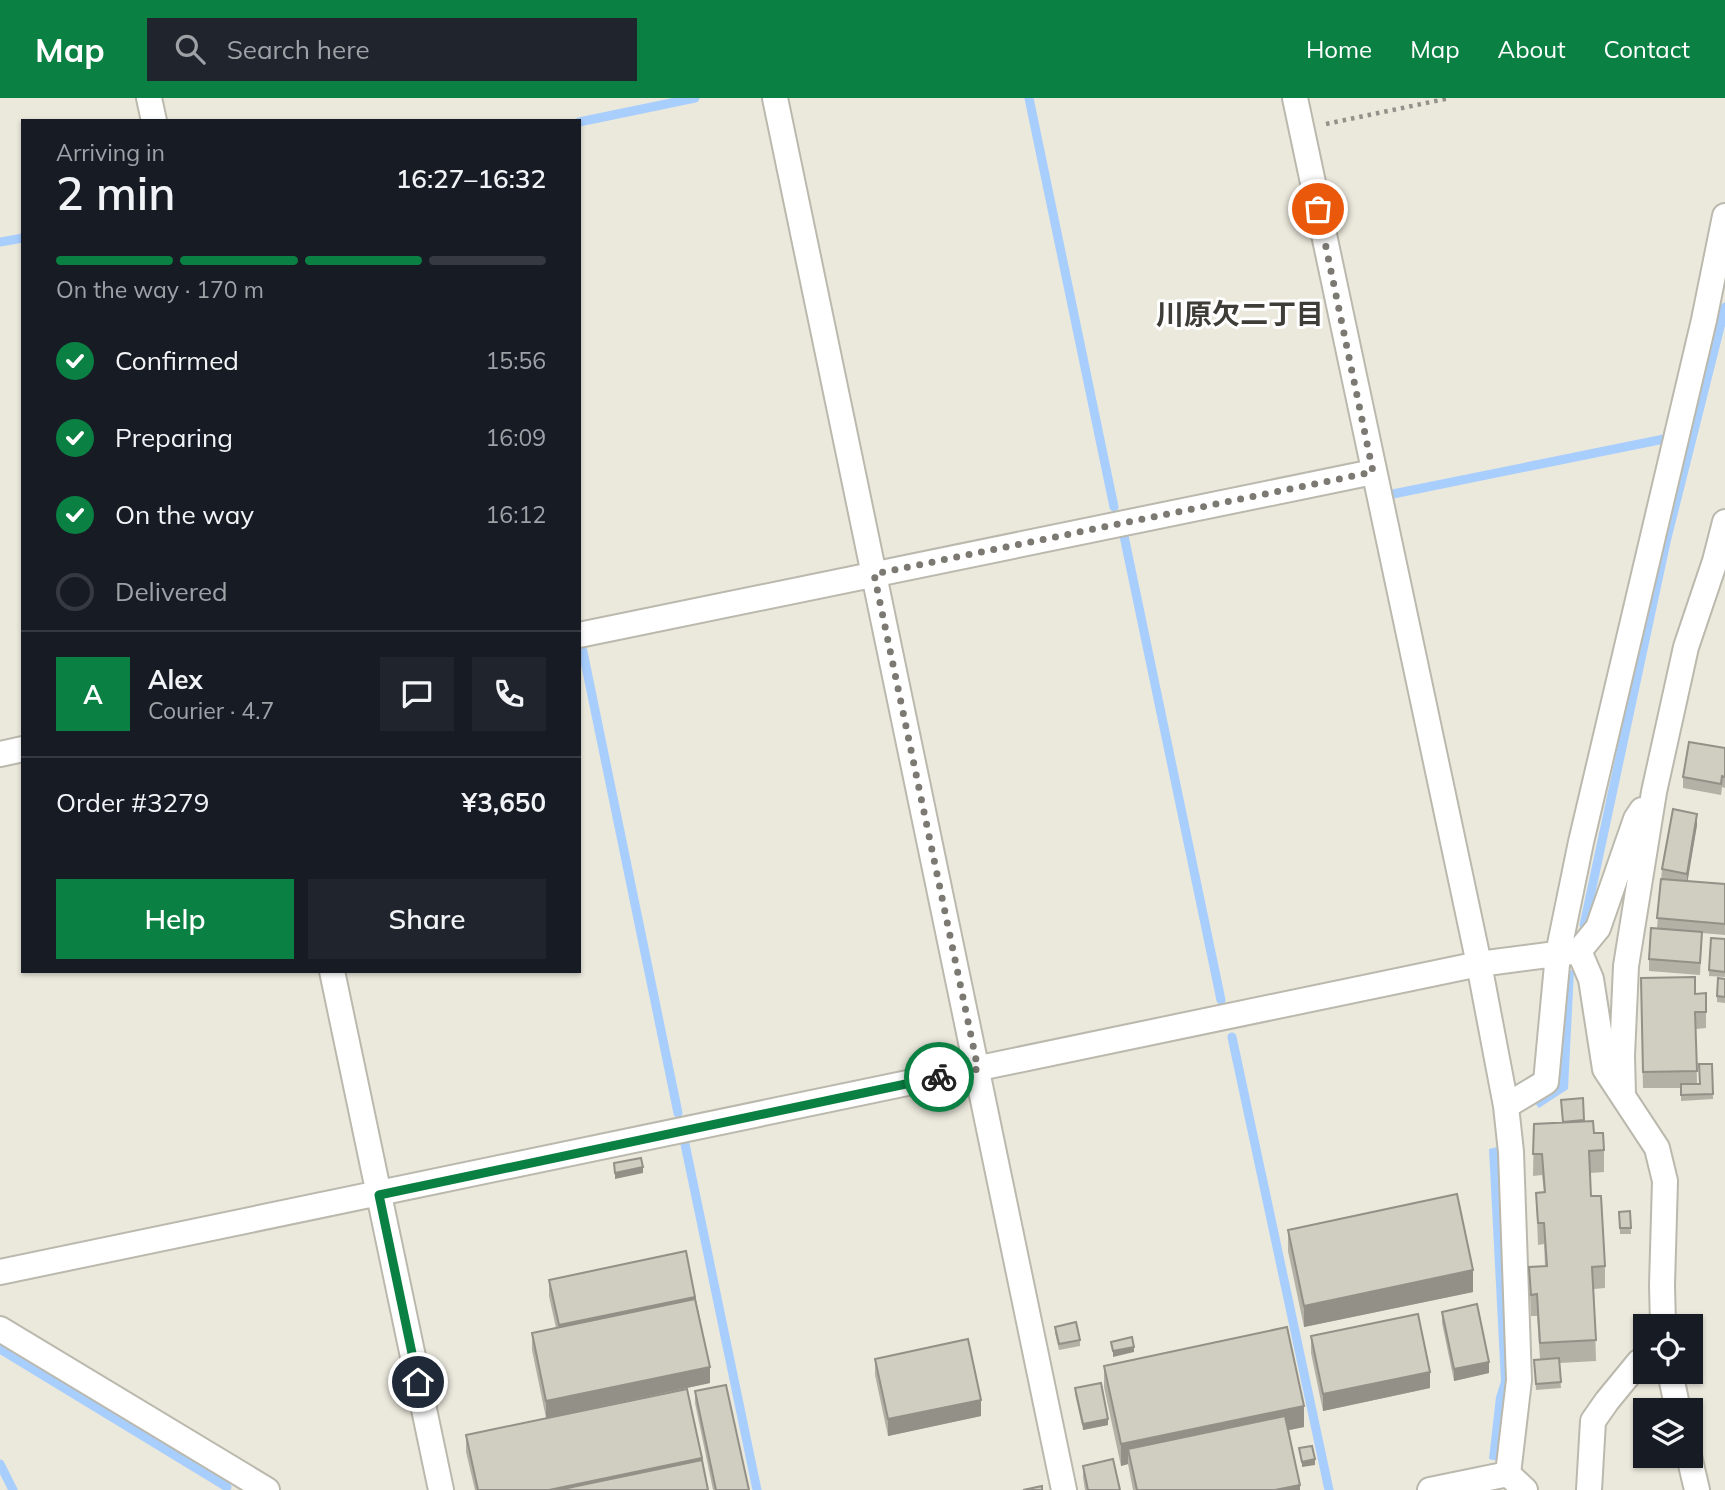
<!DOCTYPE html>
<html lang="en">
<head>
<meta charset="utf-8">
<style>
  :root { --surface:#171b24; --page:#20242c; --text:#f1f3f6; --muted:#9ea1a6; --line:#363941; --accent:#0b8043 }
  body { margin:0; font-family:Mulish,"Noto Sans JP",sans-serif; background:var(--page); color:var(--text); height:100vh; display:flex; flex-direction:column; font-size:26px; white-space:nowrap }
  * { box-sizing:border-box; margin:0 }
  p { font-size:23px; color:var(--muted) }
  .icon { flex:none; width:38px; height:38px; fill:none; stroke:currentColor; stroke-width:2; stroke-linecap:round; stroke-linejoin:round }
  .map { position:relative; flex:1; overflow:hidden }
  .sheet { position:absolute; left:21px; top:21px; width:560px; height:854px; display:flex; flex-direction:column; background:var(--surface); border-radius:0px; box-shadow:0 2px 5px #0004 }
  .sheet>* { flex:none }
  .controls { position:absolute; left:1633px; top:1216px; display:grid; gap:14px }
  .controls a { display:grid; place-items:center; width:70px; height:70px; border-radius:0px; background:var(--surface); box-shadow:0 2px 5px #0004; font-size:35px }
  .pin { position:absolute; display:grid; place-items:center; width:60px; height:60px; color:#fff; margin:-30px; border:4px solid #fff; border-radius:50%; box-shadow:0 2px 7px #0007 }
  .courier { position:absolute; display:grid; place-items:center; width:70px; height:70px; margin:-35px; border:5px solid #0b8043; border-radius:50%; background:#fff; color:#222; box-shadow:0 2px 9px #0007 }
  .head em { font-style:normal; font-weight:600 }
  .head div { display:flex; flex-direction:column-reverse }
  .head { display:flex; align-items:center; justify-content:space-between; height:119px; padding:0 35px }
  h1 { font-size:46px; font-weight:600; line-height:52px }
  .bar { display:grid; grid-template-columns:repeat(4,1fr); gap:10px 7px; align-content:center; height:84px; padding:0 35px }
  .bar i { height:9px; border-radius:5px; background:var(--line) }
  .bar .selected { background:var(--accent) }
  .bar p { grid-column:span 4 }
  .line { display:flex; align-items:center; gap:18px; padding:0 35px; border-top:2px solid var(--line) }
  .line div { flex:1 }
  .round { display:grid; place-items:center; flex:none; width:74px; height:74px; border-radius:0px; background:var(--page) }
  ol { padding:0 35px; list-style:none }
  li { display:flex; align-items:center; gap:21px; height:77px }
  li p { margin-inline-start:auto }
  li .icon { padding:7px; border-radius:50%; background:var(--accent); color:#fff; stroke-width:4 }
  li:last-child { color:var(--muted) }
  li i { width:38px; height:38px; border:4px solid var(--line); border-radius:50% }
  .action { display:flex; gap:14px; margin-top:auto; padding:14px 35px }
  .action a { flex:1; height:80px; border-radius:0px; background:var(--accent); color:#fff; font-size:28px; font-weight:600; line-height:80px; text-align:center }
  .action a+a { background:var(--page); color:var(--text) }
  header { display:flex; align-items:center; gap:42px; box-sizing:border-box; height:98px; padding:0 35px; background:var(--accent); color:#fff }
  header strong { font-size:33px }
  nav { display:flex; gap:38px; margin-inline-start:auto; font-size:24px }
  .search { width:490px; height:63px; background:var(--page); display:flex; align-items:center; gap:18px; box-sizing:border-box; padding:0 24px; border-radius:0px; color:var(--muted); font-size:26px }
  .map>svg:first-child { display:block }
</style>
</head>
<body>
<header>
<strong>Map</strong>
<div class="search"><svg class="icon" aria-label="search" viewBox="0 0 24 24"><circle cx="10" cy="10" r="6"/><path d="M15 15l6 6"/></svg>Search here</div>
<nav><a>Home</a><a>Map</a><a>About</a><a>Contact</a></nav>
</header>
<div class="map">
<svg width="1725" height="1392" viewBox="0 0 1725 1392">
  <rect width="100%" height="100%" fill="#ebe8dc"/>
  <path fill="#a8cefe" d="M1574,872L1568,991L1539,1010L1534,1004L1566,873Z
    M1501,1048L1511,1285L1499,1363L1489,1361L1496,1299L1501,1283L1489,1051Z"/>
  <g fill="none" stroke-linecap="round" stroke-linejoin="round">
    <path stroke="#a8cefe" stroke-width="9" d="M1029,0L1114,409
      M579,24L695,0
      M0,144L23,140
      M1388,397L1664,341
      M1124,438L1221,902
      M582,549L678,1015
      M1584,827L1666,444L1725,209
      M1232,939L1329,1392
      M685,1046L757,1392
      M0,1251L227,1389
      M0,1366L13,1392"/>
    <defs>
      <path id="street" d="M149,0L154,23
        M775,0L1064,1392
        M1295,0L1479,866L1506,1008L1511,1054L1519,1282L1508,1376
        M579,537L1373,374
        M0,656L23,651
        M1579,853L1598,830L1636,721L1642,712
        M332,873L441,1392
        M1623,997L1622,958L1626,868L1654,694L1686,549L1715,463L1725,424
        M1506,1008L1546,984L1558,856L1581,744L1704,222L1725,118
        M0,1174L1479,866L1579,853L1591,881L1605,971L1657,1050L1665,1083L1662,1187L1663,1228
        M0,1231L267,1392
        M1670,1274L1678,1312
        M1689,1358L1697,1392
        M1508,1376L1525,1392
        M1430,1392L1508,1376
        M1589,1392L1593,1323L1607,1303L1639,1264L1645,1261"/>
    </defs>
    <use href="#street" stroke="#bbb9ad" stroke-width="28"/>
    <path stroke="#939189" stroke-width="4.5" stroke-dasharray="3.5 5" stroke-linecap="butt" d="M1326,26L1450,0"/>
    <use href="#street" stroke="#fff" stroke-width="24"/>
  </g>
  <path fill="#b3b0a6" d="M1725,650V690L1722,689L1721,697L1683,690V679Z
    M1697,727L1687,783L1725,786V837L1702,835L1700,877L1649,873V861L1657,830L1662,771Z
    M1725,841V879L1709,878V872Z
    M1725,881V905L1717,904V898Z
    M1706,895V930L1696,931L1697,986H1700L1712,966L1713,1001L1681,1003V990H1643L1641,897Z
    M1584,1023L1594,1035L1604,1052V1074L1590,1075L1591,1098L1605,1168V1190L1594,1191L1596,1263L1559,1265L1561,1290L1536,1292L1534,1262L1540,1261L1537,1218H1531L1529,1169L1545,1168L1544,1146L1538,1147L1536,1095L1544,1094L1542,1077L1533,1078L1534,1026Z
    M1630,1113L1631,1136H1620L1619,1114Z
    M1288,1132L1473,1194L1304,1229L1288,1153Z
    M686,1153L710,1269V1285L546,1320L532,1252V1235L556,1230L549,1198V1182Z
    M1442,1214L1489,1275L1454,1283L1442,1225Z
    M1055,1229L1080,1242V1248L1059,1252L1055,1235Z
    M1311,1238L1430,1290L1323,1313L1311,1255Z
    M875,1261L981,1318L888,1338L875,1277Z
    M1104,1268L1304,1329L1289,1332L1300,1392H1133L1128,1366L1121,1368L1104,1289Z
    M1075,1290L1108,1327L1083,1332L1075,1296Z
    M695,1293L749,1392H713L695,1305Z
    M466,1337L708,1392H475L466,1354Z
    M1083,1368L1120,1392H1085L1083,1379Z"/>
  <path fill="#929087" d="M1697,716V727L1687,787V776Z
    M643,1069V1075L615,1081V1075Z
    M1473,1172V1194L1304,1229V1208Z
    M695,1199V1215L559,1244V1227Z
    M1134,1249V1254L1113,1259V1253Z
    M1489,1264V1275L1454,1283V1271Z
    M710,1269V1285L546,1320V1303Z
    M1430,1274V1290L1323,1313V1296Z
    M981,1302V1318L888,1338V1321Z
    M1304,1308V1329L1131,1365L1128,1351V1366L1121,1368V1346Z
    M1108,1321V1327L1083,1332V1326Z
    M702,1360V1377L628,1392H549Z
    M1315,1361V1367L1302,1369V1364Z
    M1300,1387V1392H1275Z"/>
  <path fill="#d0cdc1" stroke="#929087" stroke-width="2" d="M1689,644L1725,650V679L1722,678L1721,686L1683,679Z
    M1673,711L1697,716L1687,776L1662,771Z
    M1661,781L1725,786V826L1657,820Z
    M1651,830L1702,834L1700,865L1649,861Z
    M1711,840L1725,841V874L1709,872Z
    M1695,879V896L1706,895V914H1695L1697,973L1643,974L1641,880Z
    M1718,880L1725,881V899L1717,898Z
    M1699,966H1712L1713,996L1681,997V986H1700Z
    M1583,1000L1584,1022L1563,1024L1561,1002Z
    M1593,1023L1594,1035H1603L1604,1052L1589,1053L1591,1098H1601L1605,1168L1592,1169L1596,1242L1540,1245L1537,1196L1531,1197L1529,1169L1547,1168L1544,1125H1538L1536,1095L1545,1094L1542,1056H1533L1534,1026Z
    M641,1060L643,1069L615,1075L614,1065Z
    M1457,1096L1473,1172L1304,1208L1288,1132Z
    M1630,1113L1631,1130H1620L1619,1114Z
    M686,1153L695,1199L559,1227L549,1182Z
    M695,1201L710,1269L546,1303L532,1235Z
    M1477,1206L1489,1264L1454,1271L1442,1214Z
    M1418,1216L1430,1274L1323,1296L1311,1238Z
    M1076,1224L1080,1242L1059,1246L1055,1229Z
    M1287,1229L1304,1308L1121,1346L1104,1268Z
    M1132,1239L1134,1249L1113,1253L1111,1244Z
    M968,1241L981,1302L888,1321L875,1261Z
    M1559,1260L1561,1284L1536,1286L1534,1262Z
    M1101,1285L1108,1321L1083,1326L1075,1290Z
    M726,1287L749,1392H716L695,1293Z
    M687,1291L702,1360L549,1392H478L466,1337Z
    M1285,1318L1300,1387L1275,1392H1137L1128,1351Z
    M1312,1348L1315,1361L1302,1364L1299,1350Z
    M1113,1361L1120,1392H1088L1083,1368Z
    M702,1362L708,1392H558Z
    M1042,1388V1392H1023Z"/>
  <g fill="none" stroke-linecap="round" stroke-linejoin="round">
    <path stroke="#7b7971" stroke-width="7" stroke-dasharray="0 12.6" d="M939,979L978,971L874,476L1373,374L1318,111"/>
    <path stroke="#0b8043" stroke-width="9" d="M418,1284L379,1097L939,979"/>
  </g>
  <g text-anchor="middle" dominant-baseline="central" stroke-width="6" stroke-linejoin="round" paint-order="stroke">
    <g font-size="28" font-weight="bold" fill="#3e3d38" stroke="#fff">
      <text x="1240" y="215">川原欠二丁目</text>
    </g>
  </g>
</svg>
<div class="controls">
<a><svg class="icon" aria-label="locate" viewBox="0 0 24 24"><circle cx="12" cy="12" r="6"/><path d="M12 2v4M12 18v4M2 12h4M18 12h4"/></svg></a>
<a><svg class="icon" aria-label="layers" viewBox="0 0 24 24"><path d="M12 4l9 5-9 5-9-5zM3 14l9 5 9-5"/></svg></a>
</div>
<div class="pin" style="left:1318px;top:111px;background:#ea580c"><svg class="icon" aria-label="bag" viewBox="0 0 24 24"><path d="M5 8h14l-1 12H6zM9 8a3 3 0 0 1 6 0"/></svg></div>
<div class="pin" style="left:418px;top:1284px;background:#1f2937"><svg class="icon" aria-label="home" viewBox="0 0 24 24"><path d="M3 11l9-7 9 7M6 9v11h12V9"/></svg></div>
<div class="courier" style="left:939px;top:979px"><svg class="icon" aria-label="bike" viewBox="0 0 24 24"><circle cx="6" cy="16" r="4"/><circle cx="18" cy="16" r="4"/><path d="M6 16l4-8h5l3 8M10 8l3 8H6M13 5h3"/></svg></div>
<section class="sheet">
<div class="head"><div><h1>2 min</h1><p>Arriving in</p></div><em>16:27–16:32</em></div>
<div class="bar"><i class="selected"></i><i class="selected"></i><i class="selected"></i><i></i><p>On the way · 170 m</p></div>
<ol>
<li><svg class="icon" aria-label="check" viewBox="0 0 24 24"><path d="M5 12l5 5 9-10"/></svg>Confirmed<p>15:56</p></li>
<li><svg class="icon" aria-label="check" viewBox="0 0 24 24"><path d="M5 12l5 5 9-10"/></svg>Preparing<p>16:09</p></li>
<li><svg class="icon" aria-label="check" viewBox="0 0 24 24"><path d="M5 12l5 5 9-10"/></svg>On the way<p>16:12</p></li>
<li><i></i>Delivered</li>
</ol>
<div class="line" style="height:126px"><b class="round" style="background:var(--accent);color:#fff">A</b><div><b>Alex</b><p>Courier · 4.7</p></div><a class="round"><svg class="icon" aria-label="chat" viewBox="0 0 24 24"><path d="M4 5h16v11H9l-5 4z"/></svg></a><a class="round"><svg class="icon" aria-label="phone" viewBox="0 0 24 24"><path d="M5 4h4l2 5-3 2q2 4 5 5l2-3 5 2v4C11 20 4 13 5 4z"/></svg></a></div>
<div class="line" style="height:91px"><div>Order #3279</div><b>¥3,650</b></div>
<div class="action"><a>Help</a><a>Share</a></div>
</section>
</div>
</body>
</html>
